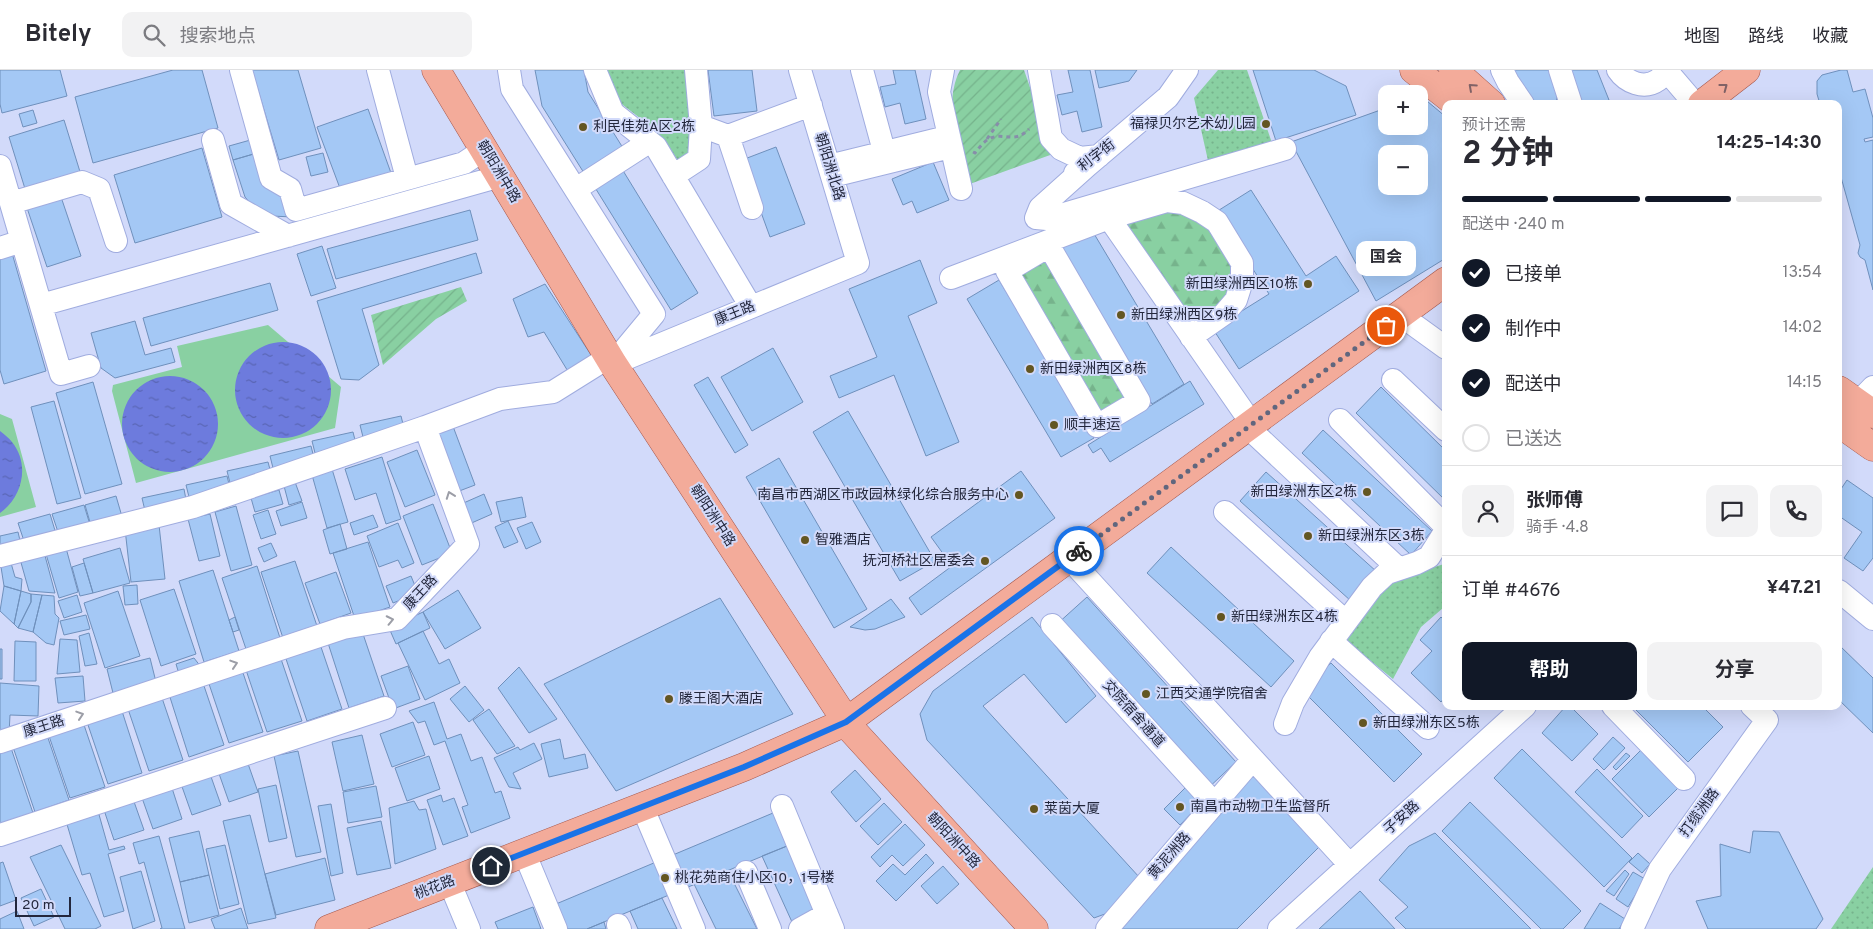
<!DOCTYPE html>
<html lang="zh">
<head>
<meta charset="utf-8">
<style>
  :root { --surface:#fff; --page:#f2f2f3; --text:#2b2b33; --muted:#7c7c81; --line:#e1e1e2; --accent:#111827 }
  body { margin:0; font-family:Overpass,"Noto Sans SC",sans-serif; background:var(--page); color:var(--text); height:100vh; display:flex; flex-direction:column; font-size:19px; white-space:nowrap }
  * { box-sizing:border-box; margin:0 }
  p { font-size:16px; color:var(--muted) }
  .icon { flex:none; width:28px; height:28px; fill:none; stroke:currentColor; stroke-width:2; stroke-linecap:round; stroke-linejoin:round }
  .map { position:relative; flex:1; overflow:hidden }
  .side { position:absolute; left:1442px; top:30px; width:400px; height:610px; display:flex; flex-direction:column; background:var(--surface); border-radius:10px; box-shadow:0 5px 20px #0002 }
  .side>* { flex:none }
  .controls { position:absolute; left:1378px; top:15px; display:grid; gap:10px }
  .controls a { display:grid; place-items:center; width:50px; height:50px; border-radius:10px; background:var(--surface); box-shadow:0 5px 20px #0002; font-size:25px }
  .scale { position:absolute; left:15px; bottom:12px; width:56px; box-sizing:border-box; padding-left:5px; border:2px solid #23273c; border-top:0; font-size:14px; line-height:18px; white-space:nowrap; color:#23273c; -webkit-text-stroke:4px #d2dafa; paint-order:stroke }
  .pin { position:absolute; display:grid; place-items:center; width:42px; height:42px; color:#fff; margin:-21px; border:2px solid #fff; border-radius:50%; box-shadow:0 1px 5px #0007 }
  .courier { position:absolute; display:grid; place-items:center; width:50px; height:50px; margin:-25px; border:4px solid #1a73e8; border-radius:50%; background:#fff; color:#222; box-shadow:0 1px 6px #0007 }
  .bubble { position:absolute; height:35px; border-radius:10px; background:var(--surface); box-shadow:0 5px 20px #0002; font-size:16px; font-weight:700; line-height:35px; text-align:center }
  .overview em { font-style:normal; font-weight:700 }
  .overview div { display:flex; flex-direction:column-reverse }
  .overview { display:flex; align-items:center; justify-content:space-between; height:85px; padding:0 20px }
  h1 { font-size:32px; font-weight:700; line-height:38px }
  .bar { display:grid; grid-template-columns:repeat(4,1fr); gap:8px 5px; align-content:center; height:60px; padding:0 20px }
  .bar i { height:6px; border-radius:4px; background:var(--line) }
  .bar .active { background:var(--accent) }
  .bar p { grid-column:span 4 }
  .line { display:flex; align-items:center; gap:12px; padding:0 20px; border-top:1px solid var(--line) }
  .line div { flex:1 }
  .round { display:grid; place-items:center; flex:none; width:52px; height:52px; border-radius:10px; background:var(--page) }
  ol { padding:0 20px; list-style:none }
  li { display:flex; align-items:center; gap:15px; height:55px }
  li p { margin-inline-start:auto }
  li .icon { padding:5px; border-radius:50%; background:var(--accent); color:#fff; stroke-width:4 }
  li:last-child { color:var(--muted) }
  li i { width:28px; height:28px; border:2px solid var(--line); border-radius:50% }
  .action { display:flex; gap:10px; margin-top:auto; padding:10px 20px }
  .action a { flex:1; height:58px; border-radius:10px; background:var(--accent); color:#fff; font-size:20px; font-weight:700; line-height:58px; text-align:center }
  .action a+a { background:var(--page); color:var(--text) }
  header { display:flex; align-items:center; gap:30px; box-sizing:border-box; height:70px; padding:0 25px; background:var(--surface); border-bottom:1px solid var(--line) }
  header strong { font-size:24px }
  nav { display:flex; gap:28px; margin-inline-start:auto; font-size:18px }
  .search { width:350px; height:45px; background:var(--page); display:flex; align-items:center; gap:12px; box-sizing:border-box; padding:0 18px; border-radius:10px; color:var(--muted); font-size:19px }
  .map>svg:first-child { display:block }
</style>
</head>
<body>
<header>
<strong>Bitely</strong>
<div class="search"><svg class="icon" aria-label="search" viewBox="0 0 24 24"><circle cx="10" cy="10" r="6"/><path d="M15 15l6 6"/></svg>搜索地点</div>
<nav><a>地图</a><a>路线</a><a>收藏</a></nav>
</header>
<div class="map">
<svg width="1873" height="859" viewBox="0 0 1873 859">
  <defs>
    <pattern id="forest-firs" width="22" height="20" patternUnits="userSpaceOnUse" patternTransform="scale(1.25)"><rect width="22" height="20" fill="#89d0a2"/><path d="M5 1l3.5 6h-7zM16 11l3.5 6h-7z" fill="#76b38c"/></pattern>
    <pattern id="park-dots" width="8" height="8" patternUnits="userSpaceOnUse" patternTransform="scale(1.25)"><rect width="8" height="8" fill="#89d0a2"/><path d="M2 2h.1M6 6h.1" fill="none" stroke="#76b38c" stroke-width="1.8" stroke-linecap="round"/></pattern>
    <pattern id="garden-furrows" width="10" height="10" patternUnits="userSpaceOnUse" patternTransform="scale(1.25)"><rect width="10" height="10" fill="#89d0a2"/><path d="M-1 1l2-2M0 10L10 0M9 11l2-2" fill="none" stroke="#76b38c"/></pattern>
    <pattern id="water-ripples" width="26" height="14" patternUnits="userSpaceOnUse" patternTransform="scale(1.25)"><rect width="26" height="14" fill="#6d7bdd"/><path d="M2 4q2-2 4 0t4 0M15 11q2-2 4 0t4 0" fill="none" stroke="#5965b4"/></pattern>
  </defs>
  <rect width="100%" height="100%" fill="#d2dafa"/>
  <path fill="#89d0a2" d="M268,255L341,317L335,358L136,413L112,321L113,315L182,297L177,276Z
    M0,344L12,349L36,437L0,447Z"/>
  <path fill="url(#forest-firs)" d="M1172,135L1214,160L1235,192L1230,216L1222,238L1193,259L1117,151Z
    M1048,177L1139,330L1098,354L1008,201Z"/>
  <path fill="url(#park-dots)" d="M607,0H686L693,79L678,90L649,55L619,32L606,3Z
    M1218,0H1247L1273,76L1209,95L1194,28Z
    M1446,488V541L1443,538L1421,557L1393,609L1345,570L1390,511L1444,494Z
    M1873,797V859H1831Z"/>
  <path fill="url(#garden-furrows)" d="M960,0H1024L1053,84L967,115C959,79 942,36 960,0Z
    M461,217L467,231L436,249L383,295L371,245Z"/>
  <path fill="url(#water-ripples)" d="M235 320a48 48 0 1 1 96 0a48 48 0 1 1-96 0Z
    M122 354a48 48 0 1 1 96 0a48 48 0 1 1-96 0Z
    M0,361C4,364 9,368 12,372C30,394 23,427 0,443Z"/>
  <path fill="#a4c8f5" stroke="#6f90bc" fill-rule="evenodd" d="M0,0H60L67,26L2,43L0,34Z
    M173,0H202L218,58L93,93L75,27Z
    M252,0H298L321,78L279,90Z
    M535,0H584L588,22L623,78L584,103L542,36Z
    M708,0H752L757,41L714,46Z
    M893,0H915L926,49L905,54L900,33L885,37L880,17L896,14Z
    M1068,0H1090L1102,57L1082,62L1077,41L1062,45L1057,25L1073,22Z
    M1095,0H1137L1129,11L1099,18Z
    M1253,0H1314L1346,16L1356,45L1276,71Z
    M1508,0H1551L1559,16L1556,34H1536L1527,29Z
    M1570,0H1597L1609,30L1599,34H1583Z
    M1841,0H1847L1853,22L1865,19L1873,48V67L1864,69L1865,72L1873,70V220L1865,190L1860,187L1858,183L1860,175L1839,100V34H1820L1817,24V11L1822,5Z
    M1421,26L1446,47V188L1376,231L1291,72L1386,38V56H1419V27ZM1386,84H1419V116H1386Z
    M368,39L391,103L341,121L317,57Z
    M33,40L37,53L23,57L19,44Z
    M64,50L81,105L26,122L9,67Z
    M254,69L257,83L233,90L229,76Z
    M776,77L805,154L770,167L742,90Z
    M202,78L222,147L135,173L114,105Z
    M257,83L293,147L271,146L253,136L245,127L233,90Z
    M323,83L328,102L311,106L306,87Z
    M933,92L949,130L917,143L912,131L903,135L892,109Z
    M622,99L698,223L671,240L594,116Z
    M1251,120L1306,206L1336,186L1359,221L1239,299L1213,259L1269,224L1216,142Z
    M59,121L81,186L47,197L25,132Z
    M470,140L478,170L336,209L327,179Z
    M1090,157L1184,314L1152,334L1058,176Z
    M322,176L336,218L311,226L297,184Z
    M12,183L46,301L4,314L0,300V187Z
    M476,183L482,203L362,239L379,295L359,310L341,309L317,231Z
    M920,190L937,233L908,246L959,372L926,386L894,305L839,328L830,306L877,287L849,219Z
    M999,210L1094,368L1061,387L967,229Z
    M270,213L278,240L151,276L143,248Z
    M545,214L593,288L569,303L544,262L528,267L513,229Z
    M135,251L145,285L171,278L175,292L115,308L101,298L91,263Z
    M773,278L803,332L752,361L721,307Z
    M708,307L748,375L735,383L694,315Z
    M1190,311L1204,334L1110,392L1101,378L1093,383L1088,375Z
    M93,312L122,414L85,424L56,323Z
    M1381,317L1446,381V431L1356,343Z
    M54,331L81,428L57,434L31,337Z
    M848,341L935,491L900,511L813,362Z
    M401,346L405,362L364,371L360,355Z
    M451,351L475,415L454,423L430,360Z
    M1323,360L1432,461L1411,485L1302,383Z
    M353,362L357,378L316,387L312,371Z
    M311,376L315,392L274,402L270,386Z
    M417,380L435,425L405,437L387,392Z
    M382,387L401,449L386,454L376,423L355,430L345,399Z
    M779,388L867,539L834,558L746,407Z
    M268,392L272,407L231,417L227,401Z
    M332,399L348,452L327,458L312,405Z
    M1021,401L1055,448L921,545L909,528L952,496L931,467Z
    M1266,402L1377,502L1351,531L1240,431Z
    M227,406L231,422L190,431L186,415Z
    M1847,410L1873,428V488L1863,501L1844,488L1862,462L1839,446V422Z
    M295,412L302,431L289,435L284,416Z
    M184,419L187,435L146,445L142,428Z
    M279,420L283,434L255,442L251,428Z
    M484,424L492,444L467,455L459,435Z
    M116,426L123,450L92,459L85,435Z
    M522,427L526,447L501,452L496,432Z
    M302,432L307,448L281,456L276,441Z
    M433,434L452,483L422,495L403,446Z
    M84,435L91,458L60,468L52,444Z
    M236,436L252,495L231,501L215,442Z
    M268,440L276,464L261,469L253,445Z
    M50,444L57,467L26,477L18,453Z
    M210,444L220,486L199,491L188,449Z
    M373,445L378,457L354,465L350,453Z
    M508,451L518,472L504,478L495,457Z
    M532,452L541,472L526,479L517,458Z
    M398,453L414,493L402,498L398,490L379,497L367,466Z
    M340,454L347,479L330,484L323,460Z
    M159,455L165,509L131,512L125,459Z
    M18,462L22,479L0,483V466Z
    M368,472L390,537L355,549L333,483Z
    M271,473L277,486L264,492L258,478Z
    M1171,477L1294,591L1271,617L1147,503Z
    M66,478L78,522L59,528L46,484Z
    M120,478L130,513L93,523L83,489Z
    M44,482L55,523L29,521L20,489Z
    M295,491L317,556L283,568L261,502Z
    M11,493L15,507L22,509L21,521L4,516L1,497Z
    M84,493L93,523L80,526L72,497Z
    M257,496L280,568L246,579L222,508Z
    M213,500L239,581L204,592L179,511Z
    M336,502L351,543L320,554L305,513Z
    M411,506L418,523L393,533L386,516Z
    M137,515L138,534L125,535L123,516Z
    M4,516L21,521L14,554L0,541Z
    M174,519L196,584L161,596L140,530Z
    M458,520L481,558L445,579L423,542Z
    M21,521L31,524V532L18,558L14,554Z
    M118,521L140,586L105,598L84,533Z
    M31,524L42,525L33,562L18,558L31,532Z
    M42,525L54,526L55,544L59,548L54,575L46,573L33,562Z
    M77,525L82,542L64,548L58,531Z
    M1087,527L1236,692L1205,721L1056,555Z
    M720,528L793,644L616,721L544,614Z
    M891,529L905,547L875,559L865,560L850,557Z
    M423,542L430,558L396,574L389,558Z
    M86,545L90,559L64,565L60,551Z
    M235,547L239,560L233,562L229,550Z
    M1032,547L1096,626L1066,653L1024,604L983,636L1140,808L1113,841L1094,848L927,670L920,644L933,621Z
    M1441,547L1446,552V626L1441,632L1411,603L1432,581L1420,570Z
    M362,561L384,626L349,638L328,573Z
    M423,561L439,594L449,589L460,613L425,630L398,573Z
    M89,563L97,594L85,596L79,566Z
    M60,569L77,570L80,602L57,604Z
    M15,571L36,572V611H14Z
    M320,574L342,639L307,651L285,586Z
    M1839,575L1873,608V663L1839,630Z
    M0,579H2V609H0Z
    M280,586L302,651L267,662L245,597Z
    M150,588L157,616L114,627L107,599Z
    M194,588L201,597L179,604L176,594Z
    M1331,593L1422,684L1394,712L1303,621Z
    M408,596L420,629L393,639L381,606Z
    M241,597L263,662L229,673L207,608Z
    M519,597L557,649L529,663L498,618Z
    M83,606L85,631L58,633L55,608Z
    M202,610L224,675L189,687L168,621Z
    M0,613L39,616L38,646L10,645L9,664H0Z
    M465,616L484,640L469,652L450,629Z
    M161,625L183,690L149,701L127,636Z
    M434,632L447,669L461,664L471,691L482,687L495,723L501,721L510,748L471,763L462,737L468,735L445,671L434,675L425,651L418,653L409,641Z
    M1566,636H1570L1598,664L1572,691L1542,663Z
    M1632,636H1702L1723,657L1688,692Z
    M121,638L142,703L108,714L86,649Z
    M489,639L515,676L497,684L473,650Z
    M83,652L105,717L70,728L48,663Z
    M413,652L425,685L392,697L380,664Z
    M47,665L69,730L35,742L13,677Z
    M362,665L374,714L343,721L332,672Z
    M1613,667L1625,678L1604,700L1593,689Z
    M560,669L564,689L585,684L588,698L549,707L541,674Z
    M534,673L542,689L513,703L521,719L509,717L494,688L518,677L520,680Z
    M11,678L33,743L0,754V682Z
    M1522,679L1632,788L1604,817L1494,708Z
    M1641,680L1678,718L1649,747L1612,709Z
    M298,681L321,782L296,787L274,686Z
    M1626,683L1630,686L1616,700L1613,697Z
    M429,686L440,719L407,731L395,698Z
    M246,688L258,722L229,732L217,698Z
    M1597,699L1643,746L1622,768L1575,722Z
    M855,700L881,729L856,752L831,722Z
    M209,701L221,735L192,745L180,711Z
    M1255,701L1324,772L1237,859H1116Z
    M1192,711L1207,727L1180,755L1164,739Z
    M171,715L182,749L153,759L141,725Z
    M276,715L287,768L269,772L258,719Z
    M376,716L382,747L348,753L343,722Z
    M441,725L443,732L454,728L468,766L443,775L427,730Z
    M132,726L144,760L114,770L103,737Z
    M414,731L419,740L426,739L436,779L395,794L389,738Z
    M1470,732L1581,841L1563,859H1541L1442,761Z
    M884,733L902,752L878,775L860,756Z
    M331,734L343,803L331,806L318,736Z
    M98,741L109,780L124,776L125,779L108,784L124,841L104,847L90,803L82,805L66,751Z
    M773,743L787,776L587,859H566L556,834Z
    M250,745L276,848L248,854L223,751Z
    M381,751L391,798L357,805L347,758Z
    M905,754L925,775L903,796L892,785L880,797L871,787Z
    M199,761L209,805L180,812L169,768Z
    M1753,761L1779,762L1823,849L1816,859H1708L1696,831L1721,826L1720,774L1750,783Z
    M1435,763L1531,859H1406L1395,848L1408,837L1379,810L1409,776Z
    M159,766L185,859H160L162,858L144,792L139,794L133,773Z
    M61,775L101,856L95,859H65L30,787Z
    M225,775L239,834L220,839L206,779Z
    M787,776L817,840L792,852L762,786Z
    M1638,783L1650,794L1642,803L1629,792Z
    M926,784L934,793L896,831L876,811L893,794L905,805Z
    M325,788L335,830L276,845L265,804Z
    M3,792L16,830L0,836V793Z
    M943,796L959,814L937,834L921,816Z
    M1625,800L1629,804L1614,826L1606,821Z
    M141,801L155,851L133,859L120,807Z
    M728,801L757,859H716L694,814Z
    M1633,802L1645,809L1628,837L1616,829Z
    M209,805L219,845L189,853L180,812Z
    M41,819L54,847L34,856L21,828Z
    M1360,821L1395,859H1319Z
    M662,828L677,859H638L630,841Z
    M1600,833L1625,849L1619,859H1584Z
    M533,837L541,859H498L495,852Z
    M241,838L248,859H215L211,849Z
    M17,841L24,859H0V849Z
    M604,852L606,859H587Z"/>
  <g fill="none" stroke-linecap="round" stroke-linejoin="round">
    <defs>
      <path id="minor" d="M241,0L271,108L290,119L296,140L464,93L485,79
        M378,0L407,108
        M509,0L512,19L654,244L615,291
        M595,0L613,43L656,77L751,237
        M696,0L701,56L728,66L752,138
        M862,0L887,92
        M943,0L939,22L961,119
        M1039,0L1051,68L1061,79L1080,88L1099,86
        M1502,0L1508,12L1523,34
        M1560,0L1571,34
        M1618,0C1626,12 1644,20 1658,10C1661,8 1664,3 1666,1
        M1666,0L1695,34
        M728,66L811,35
        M213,70L231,134L288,166
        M1088,95L1040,138L1036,148L1047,149L1285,79
        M0,96L61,304L89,296
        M829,96L943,68L946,78L832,106
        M1075,103L1088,95L1168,27L1187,0
        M673,106L699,89L701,56
        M576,119L649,72
        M11,133L82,112L99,119L116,171
        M1109,148L1167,131L1183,133L1202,142L1217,152L1242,193V211L1236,230L1224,244L1191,267
        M1049,176L1139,331L1097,356L1007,201L1049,176L1051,170
        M0,178L22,171
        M951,208L1109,148L1252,354
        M41,235L501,106
        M1410,252L1446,278
        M613,294L858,193L800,0
        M1393,310L1446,360
        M1846,345L1873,317
        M1340,350L1446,457
        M1256,365L1399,499
        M1225,442L1346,552
        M0,486L193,437L425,357
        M1076,496L1350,795
        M1839,521L1873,549
        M1052,555L1215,734
        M1331,571L1428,658
        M1613,636L1684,709
        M1285,654L1293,633L1320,587L1372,517L1387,503L1417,493L1429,487L1446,460
        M0,672L343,558L397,549L468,474L425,357L500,329L553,322L609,287
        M782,736L833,859
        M647,748L694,859
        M0,765L385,638
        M529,794L556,859
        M746,802L770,859
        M454,823L469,859
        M618,855L620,859
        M800,859L827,844
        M1107,859L1253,689
        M1279,859L1525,636
        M1632,859L1660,799L1767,650L1752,636"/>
      <path id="major" d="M436,0L613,294L852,660L1034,859
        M1414,0L1457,34
        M1453,0L1491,34
        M1702,34L1746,0
        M1839,320L1873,344
        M1839,353L1873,377
        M329,859L744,697L846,652L1446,211"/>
    </defs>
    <use href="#minor" stroke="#a0acdf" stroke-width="24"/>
    <use href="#major" stroke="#a5584d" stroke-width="29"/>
    <path stroke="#878ea9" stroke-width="3" stroke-dasharray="4 4" stroke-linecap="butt" d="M987,69L1001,49
      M973,82L975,83C979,78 983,72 989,69C1003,61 1014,75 1029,59"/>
    <use href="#minor" stroke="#fff" stroke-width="22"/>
    <use href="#major" stroke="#f3ab9a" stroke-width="28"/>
  </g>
  <defs><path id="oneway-chevron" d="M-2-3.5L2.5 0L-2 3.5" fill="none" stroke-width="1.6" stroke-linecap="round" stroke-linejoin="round" transform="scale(1.25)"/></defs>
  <g stroke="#816266">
    <use href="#oneway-chevron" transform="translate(1472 17) rotate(-138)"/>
    <use href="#oneway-chevron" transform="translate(1724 17) rotate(-37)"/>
  </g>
  <g stroke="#9c9ea7">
    <use href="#oneway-chevron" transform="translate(450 425) rotate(-110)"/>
    <use href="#oneway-chevron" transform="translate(390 550) rotate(-12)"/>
    <use href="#oneway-chevron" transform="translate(234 594) rotate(-18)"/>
    <use href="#oneway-chevron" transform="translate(80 645) rotate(-18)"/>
  </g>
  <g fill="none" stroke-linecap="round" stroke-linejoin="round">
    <path stroke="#60667e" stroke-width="5" stroke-dasharray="0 9" d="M1079,481L1386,256"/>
    <path stroke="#1a73e8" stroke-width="6" d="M491,796L744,697L846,652L1079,481"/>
  </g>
  <g fill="#635622" stroke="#d2dafa" stroke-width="2">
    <circle cx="1266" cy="54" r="5"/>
    <circle cx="583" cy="57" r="5"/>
    <circle cx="1308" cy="214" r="5"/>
    <circle cx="1121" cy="245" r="5"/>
    <circle cx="1030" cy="299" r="5"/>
    <circle cx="1054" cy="355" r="5"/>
    <circle cx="1367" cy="422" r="5"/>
    <circle cx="1019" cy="425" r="5"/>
    <circle cx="1308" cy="466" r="5"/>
    <circle cx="805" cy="470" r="5"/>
    <circle cx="985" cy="491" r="5"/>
    <circle cx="1221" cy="547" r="5"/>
    <circle cx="1146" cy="624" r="5"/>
    <circle cx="669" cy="629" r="5"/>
    <circle cx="1363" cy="653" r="5"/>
    <circle cx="1180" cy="737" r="5"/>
    <circle cx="1034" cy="739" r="5"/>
    <circle cx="665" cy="808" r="5"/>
  </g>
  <g text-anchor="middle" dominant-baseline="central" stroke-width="4" stroke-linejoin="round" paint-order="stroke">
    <g font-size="14" fill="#23273c" stroke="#d2dafa" text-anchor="start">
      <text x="1256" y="54" text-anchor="end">福禄贝尔艺术幼儿园</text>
      <text x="593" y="57">利民佳苑A区2栋</text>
      <text x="1298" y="214" text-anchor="end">新田绿洲西区10栋</text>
      <text x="1131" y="245">新田绿洲西区9栋</text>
      <text x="1040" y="299">新田绿洲西区8栋</text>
      <text x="1064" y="355">顺丰速运</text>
      <text x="1357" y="422" text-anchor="end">新田绿洲东区2栋</text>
      <text x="1009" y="425" text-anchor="end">南昌市西湖区市政园林绿化综合服务中心</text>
      <text x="1318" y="466">新田绿洲东区3栋</text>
      <text x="815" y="470">智雅酒店</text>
      <text x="975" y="491" text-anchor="end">抚河桥社区居委会</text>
      <text x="1231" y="547">新田绿洲东区4栋</text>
      <text x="1156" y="624">江西交通学院宿舍</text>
      <text x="679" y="629">滕王阁大酒店</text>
      <text x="1373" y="653">新田绿洲东区5栋</text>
      <text x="1190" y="737">南昌市动物卫生监督所</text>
      <text x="1044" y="739">莱茵大厦</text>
      <text x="675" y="808">桃花苑商住小区10，1号楼</text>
    </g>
    <g font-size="14" fill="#23273c" stroke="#d2dafa">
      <text transform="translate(1097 86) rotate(-38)">利字街</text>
      <text transform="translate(829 97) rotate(73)">朝阳洲北路</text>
      <text transform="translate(498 102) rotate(59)">朝阳洲中路</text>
      <text transform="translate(735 244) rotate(-22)">康王路</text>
      <text transform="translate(712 446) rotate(57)">朝阳洲中路</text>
      <text transform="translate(421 523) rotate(-47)">康王路</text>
      <text transform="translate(1133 644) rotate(48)">交院宿舍通道</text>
      <text transform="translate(44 657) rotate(-18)">康王路</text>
      <text transform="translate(1700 743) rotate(-54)">打缆洲路</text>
      <text transform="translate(1402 748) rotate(-42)">子安路</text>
      <text transform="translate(953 771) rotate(47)">朝阳洲中路</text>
      <text transform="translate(1170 786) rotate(-49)">黄泥洲路</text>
      <text transform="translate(435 818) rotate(-21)">桃花路</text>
    </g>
  </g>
</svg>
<div class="controls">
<a>+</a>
<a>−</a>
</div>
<div class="scale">20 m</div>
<div class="pin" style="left:1386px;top:256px;background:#ea580c"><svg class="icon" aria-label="bag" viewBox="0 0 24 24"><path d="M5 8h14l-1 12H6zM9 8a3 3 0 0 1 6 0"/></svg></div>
<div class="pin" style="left:491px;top:796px;background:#1f2937"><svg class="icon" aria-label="home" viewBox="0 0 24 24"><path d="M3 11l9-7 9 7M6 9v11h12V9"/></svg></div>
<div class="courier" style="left:1079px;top:481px"><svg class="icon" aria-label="bike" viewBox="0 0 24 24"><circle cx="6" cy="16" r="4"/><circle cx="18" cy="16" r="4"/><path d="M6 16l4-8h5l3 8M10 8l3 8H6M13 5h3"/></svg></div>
<div class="bubble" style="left:1356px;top:171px;width:60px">国会</div>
<section class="side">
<div class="overview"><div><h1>2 分钟</h1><p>预计还需</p></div><em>14:25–14:30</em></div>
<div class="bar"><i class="active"></i><i class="active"></i><i class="active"></i><i></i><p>配送中 · 240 m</p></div>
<ol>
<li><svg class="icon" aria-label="check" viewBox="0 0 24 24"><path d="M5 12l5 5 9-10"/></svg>已接单<p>13:54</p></li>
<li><svg class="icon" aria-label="check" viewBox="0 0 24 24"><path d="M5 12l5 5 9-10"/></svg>制作中<p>14:02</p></li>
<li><svg class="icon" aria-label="check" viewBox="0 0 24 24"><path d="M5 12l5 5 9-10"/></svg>配送中<p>14:15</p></li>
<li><i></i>已送达</li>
</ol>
<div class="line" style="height:90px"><a class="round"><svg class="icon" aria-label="person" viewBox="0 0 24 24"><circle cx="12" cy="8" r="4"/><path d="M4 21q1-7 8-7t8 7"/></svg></a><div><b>张师傅</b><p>骑手 · 4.8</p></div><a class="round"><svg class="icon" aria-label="chat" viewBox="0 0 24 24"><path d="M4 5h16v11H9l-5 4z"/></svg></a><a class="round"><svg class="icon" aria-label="phone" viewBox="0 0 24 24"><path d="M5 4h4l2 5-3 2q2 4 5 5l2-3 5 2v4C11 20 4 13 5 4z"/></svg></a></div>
<div class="line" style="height:65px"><div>订单 #4676</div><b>¥47.21</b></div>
<div class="action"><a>帮助</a><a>分享</a></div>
</section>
</div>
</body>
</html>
